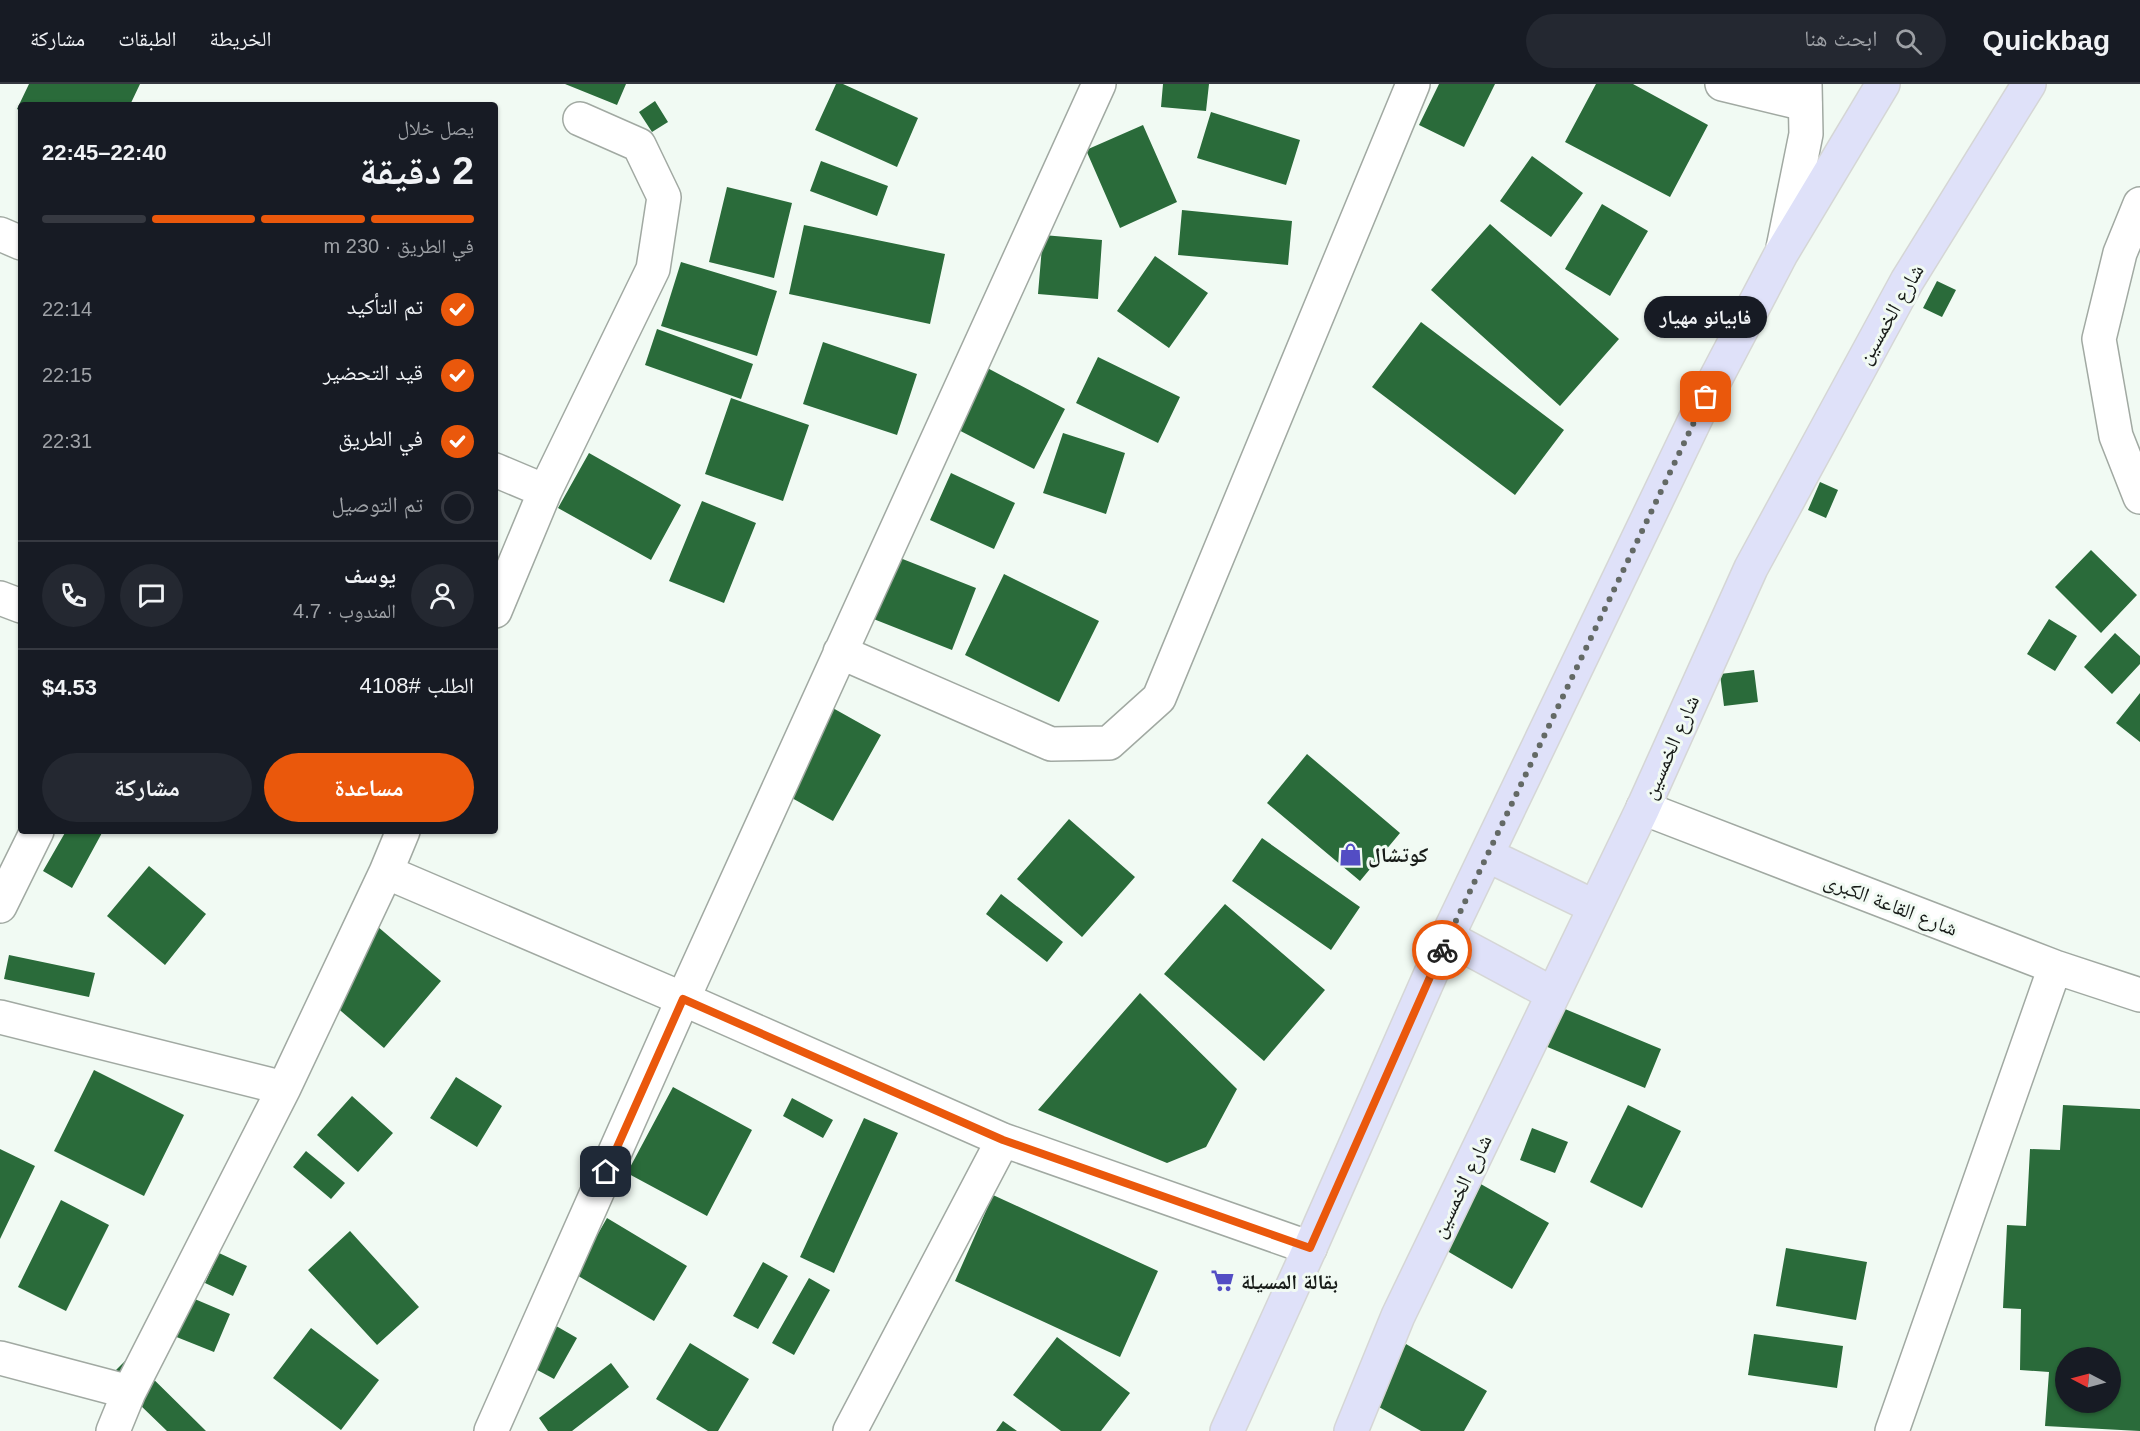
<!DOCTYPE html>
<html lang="ar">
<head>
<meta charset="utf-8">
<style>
  :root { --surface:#171b24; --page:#242831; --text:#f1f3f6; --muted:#9ea1a6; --line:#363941; --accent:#ea580c }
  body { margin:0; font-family:Helvetica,"Noto Naskh Arabic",sans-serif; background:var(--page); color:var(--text); direction:rtl; height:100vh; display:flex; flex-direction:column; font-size:22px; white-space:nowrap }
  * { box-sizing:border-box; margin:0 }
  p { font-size:20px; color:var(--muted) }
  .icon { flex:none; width:33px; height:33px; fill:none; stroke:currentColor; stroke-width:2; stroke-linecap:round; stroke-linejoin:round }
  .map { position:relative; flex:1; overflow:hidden; direction:ltr }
  .side { position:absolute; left:18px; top:18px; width:480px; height:732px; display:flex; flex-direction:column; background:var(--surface); border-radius:6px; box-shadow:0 2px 4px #0004; direction:rtl }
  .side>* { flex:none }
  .needle { width:39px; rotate:276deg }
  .tools { position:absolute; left:2055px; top:1263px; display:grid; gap:12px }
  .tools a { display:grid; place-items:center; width:66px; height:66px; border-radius:50%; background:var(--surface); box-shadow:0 2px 4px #0004; font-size:30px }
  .pin { position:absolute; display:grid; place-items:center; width:51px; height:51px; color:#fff; margin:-26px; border-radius:12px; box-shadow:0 3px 9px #0006 }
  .courier { position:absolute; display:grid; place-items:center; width:60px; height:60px; margin:-30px; border:4px solid #ea580c; border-radius:50%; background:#fff; color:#222; box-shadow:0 2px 8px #0007 }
  .bubble { position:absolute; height:42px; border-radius:21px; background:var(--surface); box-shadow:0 2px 4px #0004; font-size:20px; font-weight:700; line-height:42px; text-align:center; direction:rtl }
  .head em { font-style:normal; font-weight:700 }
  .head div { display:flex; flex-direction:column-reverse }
  .head { display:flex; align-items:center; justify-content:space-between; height:102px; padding:0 24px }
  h1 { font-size:39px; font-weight:700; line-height:45px }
  .bar { display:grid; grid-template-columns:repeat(4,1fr); gap:9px 6px; align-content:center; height:72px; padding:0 24px }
  .bar i { height:8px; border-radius:4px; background:var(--line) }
  .bar .active { background:var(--accent) }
  .bar p { grid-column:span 4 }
  .line { display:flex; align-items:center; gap:15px; padding:0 24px; border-top:2px solid var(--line) }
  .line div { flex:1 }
  .round { display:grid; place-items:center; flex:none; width:63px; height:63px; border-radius:32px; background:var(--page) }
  ol { padding:0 24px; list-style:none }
  li { display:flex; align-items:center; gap:18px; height:66px }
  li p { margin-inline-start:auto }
  li .icon { padding:6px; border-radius:50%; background:var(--accent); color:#fff; stroke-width:4 }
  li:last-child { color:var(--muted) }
  li i { width:33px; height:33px; border:3px solid var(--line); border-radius:50% }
  .action { display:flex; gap:12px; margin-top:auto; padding:12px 24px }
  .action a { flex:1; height:69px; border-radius:36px; background:var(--accent); color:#fff; font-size:24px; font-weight:700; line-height:69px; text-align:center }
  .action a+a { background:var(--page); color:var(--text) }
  header { display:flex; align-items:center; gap:36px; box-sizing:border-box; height:84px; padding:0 30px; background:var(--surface); border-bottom:2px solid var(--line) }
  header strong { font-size:28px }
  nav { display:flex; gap:33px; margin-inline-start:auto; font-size:21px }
  .search { width:420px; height:54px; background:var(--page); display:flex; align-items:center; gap:15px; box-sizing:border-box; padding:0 21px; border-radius:33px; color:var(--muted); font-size:22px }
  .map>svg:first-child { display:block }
</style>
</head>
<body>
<header>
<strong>Quickbag</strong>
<div class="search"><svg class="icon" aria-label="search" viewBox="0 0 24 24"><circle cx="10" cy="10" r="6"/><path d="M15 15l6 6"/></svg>ابحث هنا</div>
<nav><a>الخريطة</a><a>الطبقات</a><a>مشاركة</a></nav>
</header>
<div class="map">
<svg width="2140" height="1347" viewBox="0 0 2140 1347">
  <rect width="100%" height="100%" fill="#f1faf3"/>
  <path fill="#2a6b3a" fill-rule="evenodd" d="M29,0H140L130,21H21V27L17,25Z
    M565,0H626L617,21Z
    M836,0H843L918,34L897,83L815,46Z
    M1163,0H1209L1206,27L1161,23Z
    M1439,0H1495L1464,63L1419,41Z
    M1596,0H1633L1708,41L1670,113L1565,58Z
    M655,17L668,38L652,48L639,28Z
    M1211,28L1300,56L1286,101L1197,74Z
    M1143,41L1177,118L1120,144L1086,66Z
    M1532,72L1583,109L1551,153L1500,117Z
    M821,77L888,102L877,132L810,107Z
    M727,103L792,119L774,194L709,178Z
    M1602,120L1648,147L1610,212L1565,185Z
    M1182,126L1292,137L1288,181L1178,171Z
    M1490,140L1619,255L1560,322L1431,206Z
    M804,141L945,170L930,240L789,210Z
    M1043,151L1102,156L1098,215L1038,210Z
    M1155,172L1208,209L1169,264L1117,227Z
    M681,178L777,207L757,272L661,242Z
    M1937,197L1956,206L1942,233L1923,224Z
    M1421,238L1564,346L1515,411L1372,303Z
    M657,245L753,280L741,315L645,281Z
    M823,258L917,290L897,351L803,320Z
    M1098,273L1180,313L1158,359L1076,319Z
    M978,279L1065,325L1034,385L947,340Z
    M731,314L809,341L783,417L705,390Z
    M1063,349L1125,369L1106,430L1043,409Z
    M589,369L681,421L651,476L558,424Z
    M951,389L1015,419L994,465L930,436Z
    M1820,398L1838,406L1826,434L1808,426Z
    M702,417L756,439L724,519L669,497Z
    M2091,466L2137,511L2101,549L2055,503Z
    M895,472L976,504L952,566L871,534Z
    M1004,490L1099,537L1059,618L965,571Z
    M2049,535L2077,552L2055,587L2027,570Z
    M2115,549L2140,572V580L2112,610L2084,583Z
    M1754,586L1758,618L1724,622L1720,590Z
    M2140,609V658L2116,639Z
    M831,623L881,651L833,737L783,709Z
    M1307,670L1400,749L1360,797L1267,719Z
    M1069,735L1135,793L1082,853L1017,795Z
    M66,747H103L72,804L43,787Z
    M1262,754L1360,823L1331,866L1232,797Z
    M149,782L206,830L165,881L107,832Z
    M1001,810L1063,858L1047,878L986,830Z
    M1225,820L1325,906L1264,977L1164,890Z
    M377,842L441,897L384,964L320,909Z
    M9,871L95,889L89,913L4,895Z
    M1140,909L1237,1005L1206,1063L1167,1079L1038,1026Z
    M1553,920L1661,965L1645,1004L1538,959Z
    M94,986L184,1031L144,1112L54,1067Z
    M456,993L502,1022L477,1063L430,1034Z
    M673,1003L752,1046L707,1132L627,1089Z
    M352,1012L393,1049L358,1088L317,1051Z
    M792,1014L833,1036L823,1054L783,1032Z
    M1628,1021L1681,1047L1642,1124L1590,1098Z
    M2063,1021L2140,1025V1347L2045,1342L2049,1288L2020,1286L2021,1225L2003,1224L2007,1141L2026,1142L2030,1065L2060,1066ZM2066,1274H2110V1318H2066Z
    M864,1034L898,1049L834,1189L800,1173Z
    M1532,1044L1568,1058L1555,1089L1520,1076Z
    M0,1065L35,1082L0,1155Z
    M306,1067L345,1099L331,1115L293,1083Z
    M1479,1099L1549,1139L1512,1205L1442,1164Z
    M993,1111L1158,1187L1120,1273L955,1197Z
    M61,1116L109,1141L66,1227L18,1203Z
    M607,1134L687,1182L654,1237L575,1190Z
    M350,1147L419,1223L377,1261L308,1186Z
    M1786,1164L1867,1178L1856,1236L1776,1222Z
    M219,1169L247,1182L233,1212L205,1199Z
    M763,1178L788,1192L758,1245L733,1232Z
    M809,1194L830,1206L794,1271L772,1259Z
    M190,1213L230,1230L214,1268L174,1252Z
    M551,1239L577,1254L554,1295L528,1281Z
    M311,1244L379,1296L341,1346L273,1294Z
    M1754,1250L1843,1262L1837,1304L1748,1291Z
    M1057,1253L1130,1309L1101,1347H1061L1013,1311Z
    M690,1259L749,1295L718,1347H708L656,1315Z
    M1406,1260L1487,1307L1464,1347H1421L1372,1319Z
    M130,1272L206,1347H167L110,1292Z
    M611,1279L629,1303L572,1347H548L539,1334Z
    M1003,1337L1017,1347H996Z"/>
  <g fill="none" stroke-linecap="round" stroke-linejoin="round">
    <defs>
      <path id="street" d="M1722,0L1805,20
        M2140,120L2120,169L2099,255L2116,352L2140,413
        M0,150L21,159
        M495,386L545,407
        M0,514L21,522
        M495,527L545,407L653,185L664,113L639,61L580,35
        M840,568L1051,660L1109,659L1159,614L1413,0
        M1643,724L2055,883L2140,911
        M386,788L683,915L1003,1056L1310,1164
        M0,822L37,747
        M0,933L284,1004
        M0,1274L129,1308
        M113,1347L129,1308L284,1004L386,788L403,747
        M491,1347L683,915L1099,0
        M850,1347L1003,1056
        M1892,1347L2055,883"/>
      <path id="secondary" d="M1783,164L1806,50L1805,0"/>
      <path id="primary" d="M1487,771L1595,823
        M1447,853L1553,910
        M1227,1347L1310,1164L1447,853L1706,313L1781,170L1883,0
        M1351,1347L1398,1232L1643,724L1751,484L1907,197L2029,0"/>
    </defs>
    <use href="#street" stroke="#a1a9a2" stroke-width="36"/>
    <use href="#secondary" stroke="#a1a9a2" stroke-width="36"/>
    <use href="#primary" stroke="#d5d6d5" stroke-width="36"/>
    <use href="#street" stroke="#fff" stroke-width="33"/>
    <use href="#secondary" stroke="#fff" stroke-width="33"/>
    <use href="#primary" stroke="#dfe1f9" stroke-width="33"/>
  </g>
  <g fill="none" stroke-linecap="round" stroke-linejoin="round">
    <path stroke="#636965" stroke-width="6" stroke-dasharray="0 10.8" d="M1442,866L1706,313"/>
    <path stroke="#ea580c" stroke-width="8" d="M606,1088L683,915L1003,1056L1310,1164L1442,866"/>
  </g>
  <defs>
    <symbol id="shop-bare" viewBox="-9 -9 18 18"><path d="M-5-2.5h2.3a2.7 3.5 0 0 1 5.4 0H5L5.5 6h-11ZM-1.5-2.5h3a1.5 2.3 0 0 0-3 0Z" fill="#534dc4" stroke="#f1faf3" stroke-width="2.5" paint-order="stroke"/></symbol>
    <symbol id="supermarket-bare" viewBox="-9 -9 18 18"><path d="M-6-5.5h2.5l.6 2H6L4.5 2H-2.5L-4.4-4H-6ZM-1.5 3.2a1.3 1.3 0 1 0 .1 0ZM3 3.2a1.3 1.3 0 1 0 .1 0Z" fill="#534dc4" stroke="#f1faf3" stroke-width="2.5" paint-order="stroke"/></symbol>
  </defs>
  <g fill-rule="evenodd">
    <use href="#shop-bare" x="1334" y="754" width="33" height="33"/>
    <use href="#supermarket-bare" x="1206" y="1180" width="33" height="33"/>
  </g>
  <g text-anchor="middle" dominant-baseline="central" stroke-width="6" stroke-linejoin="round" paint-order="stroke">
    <g font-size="21" fill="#171b18" stroke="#f1faf3">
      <text transform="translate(1890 230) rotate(-60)">شارع الخمسين</text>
      <text transform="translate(1670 663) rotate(-66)">شارع الخمسين</text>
      <text transform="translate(1891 820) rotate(21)">شارع القاعة الكبرى</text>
      <text transform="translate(1461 1102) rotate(-64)">شارع الخمسين</text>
    </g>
    <g font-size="21" font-weight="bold" fill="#171b18" stroke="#f1faf3" text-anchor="start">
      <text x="1368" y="770">كوتشال</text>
      <text x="1241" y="1197">بقالة المسيلة</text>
    </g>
  </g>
</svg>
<div class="tools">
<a><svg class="needle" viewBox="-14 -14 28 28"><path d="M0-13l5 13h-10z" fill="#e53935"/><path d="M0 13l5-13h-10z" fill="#9ea1a6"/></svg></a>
</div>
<div class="pin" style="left:1706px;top:313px;background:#ea580c"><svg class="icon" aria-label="bag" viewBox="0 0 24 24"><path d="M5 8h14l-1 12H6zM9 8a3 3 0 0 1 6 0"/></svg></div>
<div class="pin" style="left:606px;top:1088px;background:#1f2937"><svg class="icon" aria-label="home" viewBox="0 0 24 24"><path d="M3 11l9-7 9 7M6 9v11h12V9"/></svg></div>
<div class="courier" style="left:1442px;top:866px"><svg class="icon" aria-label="bike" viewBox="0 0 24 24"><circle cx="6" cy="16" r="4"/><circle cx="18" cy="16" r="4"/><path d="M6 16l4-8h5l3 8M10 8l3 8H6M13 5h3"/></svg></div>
<div class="bubble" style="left:1644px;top:212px;width:123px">فابيانو مهيار</div>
<section class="side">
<div class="head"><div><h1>2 دقيقة</h1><p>يصل خلال</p></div><em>22:40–22:45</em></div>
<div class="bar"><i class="active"></i><i class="active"></i><i class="active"></i><i></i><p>في الطريق · 230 m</p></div>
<ol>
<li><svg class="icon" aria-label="check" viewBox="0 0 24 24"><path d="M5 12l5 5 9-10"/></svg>تم التأكيد<p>22:14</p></li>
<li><svg class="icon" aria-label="check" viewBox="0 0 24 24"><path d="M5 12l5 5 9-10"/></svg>قيد التحضير<p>22:15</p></li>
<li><svg class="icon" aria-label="check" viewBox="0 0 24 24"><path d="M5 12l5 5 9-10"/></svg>في الطريق<p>22:31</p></li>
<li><i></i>تم التوصيل</li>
</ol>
<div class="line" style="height:108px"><a class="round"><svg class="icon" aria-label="person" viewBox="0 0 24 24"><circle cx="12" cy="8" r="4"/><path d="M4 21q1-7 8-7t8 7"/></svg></a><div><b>يوسف</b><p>المندوب · 4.7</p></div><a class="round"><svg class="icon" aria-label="chat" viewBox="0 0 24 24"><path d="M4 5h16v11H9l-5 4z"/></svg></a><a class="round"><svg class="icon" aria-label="phone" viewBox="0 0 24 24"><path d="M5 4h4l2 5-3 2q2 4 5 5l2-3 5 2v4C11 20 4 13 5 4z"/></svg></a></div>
<div class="line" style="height:78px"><div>الطلب #4108</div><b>$4.53</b></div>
<div class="action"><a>مساعدة</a><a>مشاركة</a></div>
</section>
</div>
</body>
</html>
